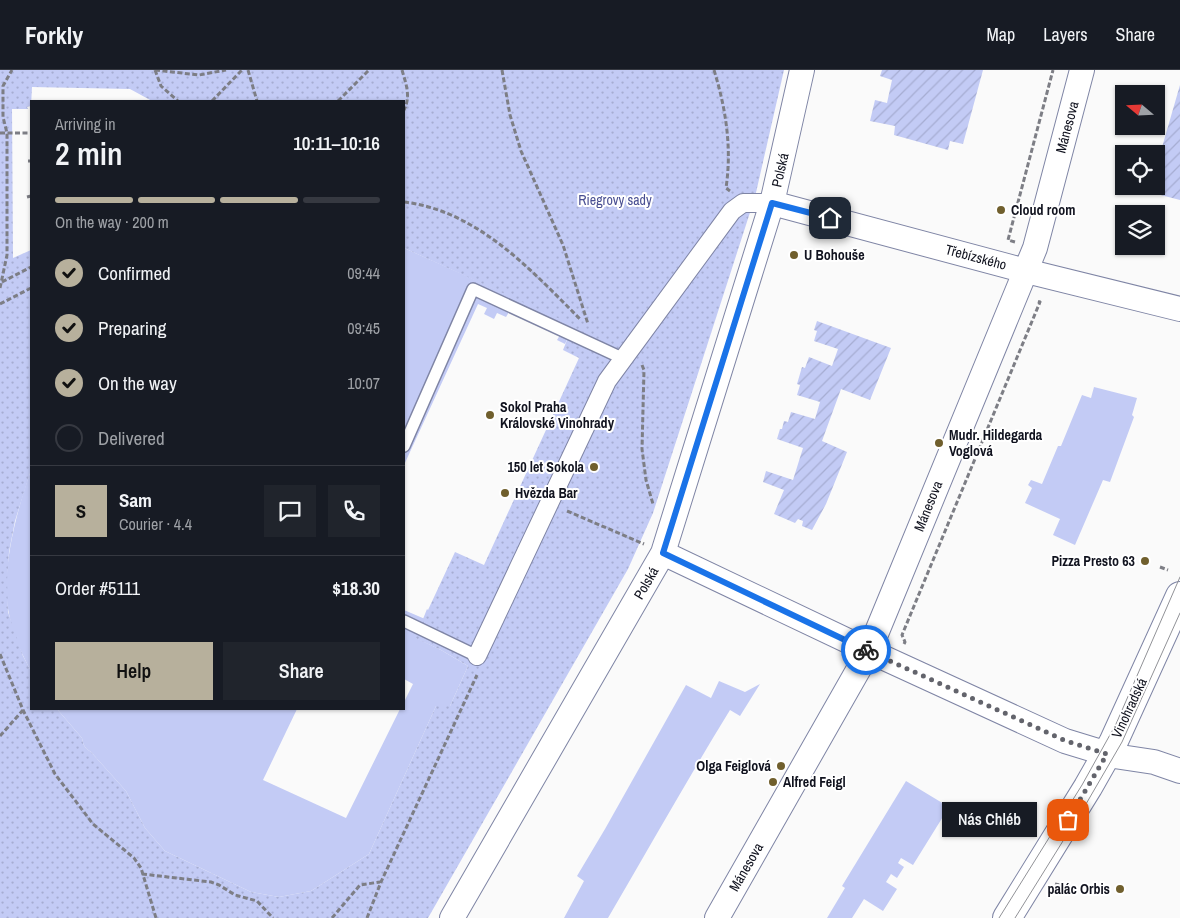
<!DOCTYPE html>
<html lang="en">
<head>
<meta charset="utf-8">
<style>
  :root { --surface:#171b24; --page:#20242c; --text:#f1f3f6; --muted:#9ea1a6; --line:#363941; --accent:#b7b09c }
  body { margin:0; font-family:"Archivo Narrow",sans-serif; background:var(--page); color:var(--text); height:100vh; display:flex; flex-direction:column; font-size:19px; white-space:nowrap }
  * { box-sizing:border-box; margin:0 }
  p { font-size:16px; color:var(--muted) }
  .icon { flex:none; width:28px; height:28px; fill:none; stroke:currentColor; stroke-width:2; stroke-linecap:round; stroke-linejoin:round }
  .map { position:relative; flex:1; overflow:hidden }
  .sheet { position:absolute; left:30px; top:30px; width:375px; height:610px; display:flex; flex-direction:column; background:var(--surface); border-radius:0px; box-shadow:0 1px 4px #0004 }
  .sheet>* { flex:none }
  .needle { width:32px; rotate:289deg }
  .controls { position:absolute; left:1115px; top:15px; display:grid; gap:10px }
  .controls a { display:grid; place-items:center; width:50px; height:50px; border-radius:0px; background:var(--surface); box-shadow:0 1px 4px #0004; font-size:25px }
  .pin { position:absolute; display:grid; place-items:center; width:42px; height:42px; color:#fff; margin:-21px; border-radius:10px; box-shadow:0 2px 8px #0006 }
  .courier { position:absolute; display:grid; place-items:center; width:50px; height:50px; margin:-25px; border:4px solid #1a73e8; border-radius:50%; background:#fff; color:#222; box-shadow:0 1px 6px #0007 }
  .bubble { position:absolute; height:35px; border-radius:0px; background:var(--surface); box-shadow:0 1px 4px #0004; font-size:16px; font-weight:600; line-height:35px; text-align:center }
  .overview em { font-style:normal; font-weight:600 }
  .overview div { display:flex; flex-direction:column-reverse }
  .overview { display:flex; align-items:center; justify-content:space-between; height:85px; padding:0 25px }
  h1 { font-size:32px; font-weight:600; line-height:38px }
  .bar { display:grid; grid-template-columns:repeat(4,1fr); gap:8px 5px; align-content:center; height:60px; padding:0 25px }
  .bar i { height:6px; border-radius:4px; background:var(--line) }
  .bar .on { background:var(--accent) }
  .bar p { grid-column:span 4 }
  .line { display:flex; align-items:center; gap:12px; padding:0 25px; border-top:1px solid var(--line) }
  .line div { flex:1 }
  .round { display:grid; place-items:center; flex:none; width:52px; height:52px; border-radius:0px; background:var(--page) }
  ol { padding:0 25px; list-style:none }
  li { display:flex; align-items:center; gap:15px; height:55px }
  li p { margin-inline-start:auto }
  li .icon { padding:5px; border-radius:50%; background:var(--accent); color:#111; stroke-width:4 }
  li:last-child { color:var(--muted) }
  li i { width:28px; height:28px; border:2px solid var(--line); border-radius:50% }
  .button { display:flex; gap:10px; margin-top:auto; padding:10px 25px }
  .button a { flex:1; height:58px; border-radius:0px; background:var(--accent); color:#111; font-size:20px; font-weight:600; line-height:58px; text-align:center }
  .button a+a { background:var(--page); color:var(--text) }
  header { display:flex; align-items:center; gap:30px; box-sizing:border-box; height:70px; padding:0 25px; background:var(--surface); border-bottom:1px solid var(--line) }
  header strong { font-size:24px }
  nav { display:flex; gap:28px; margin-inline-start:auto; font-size:18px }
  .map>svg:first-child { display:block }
</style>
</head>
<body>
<header>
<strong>Forkly</strong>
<nav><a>Map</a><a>Layers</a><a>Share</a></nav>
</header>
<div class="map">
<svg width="1180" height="848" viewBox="0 0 1180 848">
  <defs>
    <pattern id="park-dots" width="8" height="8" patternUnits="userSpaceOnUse" patternTransform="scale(1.25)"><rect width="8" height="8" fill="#c3cbf5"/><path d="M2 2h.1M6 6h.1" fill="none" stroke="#a6add2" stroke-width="1.8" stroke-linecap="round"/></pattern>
    <pattern id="garden-furrows" width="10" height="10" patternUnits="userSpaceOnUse" patternTransform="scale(1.25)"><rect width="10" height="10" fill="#c3cbf5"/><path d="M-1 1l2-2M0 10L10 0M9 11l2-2" fill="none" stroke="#a6add2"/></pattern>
  </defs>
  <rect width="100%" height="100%" fill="#fafafa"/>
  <path fill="#c3cbf5" d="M404,178L574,254L565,274L557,270L560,265L509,242L506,247L497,243L494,249L484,244L487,238L478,234L404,395Z
    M1094,317L1137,328L1132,345L1134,347L1110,412L1103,410L1075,475L1053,465L1060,449L1025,433L1032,418L1028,415L1031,410L1042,414L1058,376H1061L1082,325L1091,328Z
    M31,400V601C21,583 13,564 9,544C0,501 17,440 31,400Z
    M404,540L425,549L416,568L441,580L468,596L450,636H436L369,784L311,821L279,827L251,822L165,781L145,758L126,721L91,682C85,678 83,675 82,668L57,639H297L263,710L346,748L400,639H404V632L413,614L404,609Z
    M719,611L745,622L760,614L740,646L730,640C687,710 649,778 608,848H564L584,811L577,806L605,759L686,615L711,628Z
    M906,711L949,737L913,795L901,788L898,793L904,797L897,808L891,804L886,812L897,819L883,841L864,829L852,848H827L845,818L842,816Z"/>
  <path fill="url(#park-dots)" fill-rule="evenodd" d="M0,0H784L755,127L653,443L628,499L428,848H0ZM32,17L130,19L152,31H404V178L573,255L563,280L579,288L484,495L455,482L428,540L427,539L423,549H424L415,568L441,580L468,596L450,636H436L369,784L311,821L279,827L251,822L165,781L145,758L126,721L91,682C85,678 83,675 82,668L57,639H31V601L23,586L8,542L7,510L9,482L15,451L31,400V180L13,188L12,39H28L27,37L31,36Z"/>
  <path fill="url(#garden-furrows)" d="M882,0H983L963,74L950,71L948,80L894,65L895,56L870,51L875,30L887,33L892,10L880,6Z
    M1180,15V130L1149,122L1151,116H1156V98Z
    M817,251L891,278L870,330L841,319L822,371L847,382L826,434L812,460L802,456L803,451L798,449L795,453L774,444L784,420L763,412L766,401L793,410L803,378L777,369L780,359H782L784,351L788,352L791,342L815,349L820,332L797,325L800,315L797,314L802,297L805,298L809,287L832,296L838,279L814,271L817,261L814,260Z"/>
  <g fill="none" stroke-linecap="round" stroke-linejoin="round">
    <defs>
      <path id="service" d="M404,376L473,219L622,288
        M404,551L477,586"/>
      <path id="pedestrian" d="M477,586L607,311L732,141L743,133H772"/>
      <path id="minor" d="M772,133L1026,201L1180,239
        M663,483L869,581L1065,671L1114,686L1154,692L1180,701
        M452,848L663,483L772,133L802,0
        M717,848L869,581L1035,178L1082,0"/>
      <path id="secondary" d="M1007,848L1088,717L1113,673L1180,526"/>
    </defs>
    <use href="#service" stroke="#7f85a5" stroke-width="14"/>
    <use href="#pedestrian" stroke="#7f85a5" stroke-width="20"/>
    <use href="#minor" stroke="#7f85a5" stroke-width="26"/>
    <use href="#secondary" stroke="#7f85a5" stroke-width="30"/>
    <path stroke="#7d7e85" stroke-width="3" stroke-dasharray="5 2.5" stroke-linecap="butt" d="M155,0L199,5L226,0
      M155,0L161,16L178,31
      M248,0L257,31
      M402,0C406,14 411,26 404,40
      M502,0L510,45L521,81L563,175L588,254
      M714,0C726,39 732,78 726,118L730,121
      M212,31L242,0
      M338,31L369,0
      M0,63H31
      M28,91H31
      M27,127L31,126
      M404,132C478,141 531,200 581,250
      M1015,172L1008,170L1053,0
      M2,212L31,197
      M0,218L7,185V63L3,47V16L12,0
      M0,234L31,218
      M642,295L644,300L642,379L646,410L653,434
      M567,441L644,474
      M1160,497L1168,500
      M904,574L905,572L902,565L1040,232L1037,231
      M0,584L23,640L55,704L93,754L134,788L141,798L156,848
      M0,666L23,640
      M142,804L211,812L219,815L235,825L257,831L273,848
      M1055,814L1073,818
      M332,848L360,815L380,812
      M367,848L381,812L477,605"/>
    <use href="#service" stroke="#fff" stroke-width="11"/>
    <use href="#pedestrian" stroke="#fff" stroke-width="18"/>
    <use href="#minor" stroke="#fff" stroke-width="24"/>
    <use href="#secondary" stroke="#fff" stroke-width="28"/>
    <path stroke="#919297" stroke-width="1" d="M999,848L1082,715L1116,654L1180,507
      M1015,848L1086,734L1122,672L1180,543"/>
  </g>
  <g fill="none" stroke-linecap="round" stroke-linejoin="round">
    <path stroke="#63646c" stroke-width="5" stroke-dasharray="0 9" d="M866,580L1066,671L1107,684L1068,750"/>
    <path stroke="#1a73e8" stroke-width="6" d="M830,148L772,133L663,483L866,580"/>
  </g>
  <g fill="#705f2d" stroke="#fff" stroke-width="2">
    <circle cx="1001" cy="140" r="5"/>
    <circle cx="794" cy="185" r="5"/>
    <circle cx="490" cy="345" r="5"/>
    <circle cx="939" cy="373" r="5"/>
    <circle cx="594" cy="397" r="5"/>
    <circle cx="505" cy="423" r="5"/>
    <circle cx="1145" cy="491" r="5"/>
    <circle cx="781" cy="696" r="5"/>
    <circle cx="773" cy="712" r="5"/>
    <circle cx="1120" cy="819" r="5"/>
  </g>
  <g text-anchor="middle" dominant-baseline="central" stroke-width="4" stroke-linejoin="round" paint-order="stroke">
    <g font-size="14" fill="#11131f" stroke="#fff">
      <text transform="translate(1067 57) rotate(-75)">Mánesova</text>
      <text transform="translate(780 100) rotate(-77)">Polská</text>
      <text transform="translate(976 187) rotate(15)">Třebízského</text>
      <text transform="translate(928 436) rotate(-68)">Mánesova</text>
      <text transform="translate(646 513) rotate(-60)">Polská</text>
      <text transform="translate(1129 638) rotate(-65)">Vinohradská</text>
      <text transform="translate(746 797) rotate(-60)">Mánesova</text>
    </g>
    <g font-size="14" fill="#494f92" stroke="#fff">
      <text x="615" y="130">Riegrovy sady</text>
    </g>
    <g font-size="14" font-weight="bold" fill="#11131f" stroke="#fff" text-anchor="start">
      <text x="1011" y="140">Cloud room</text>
      <text x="804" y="185">U Bohouše</text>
      <text x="500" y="337">Sokol Praha<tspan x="500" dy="16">Královské Vinohrady</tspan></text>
      <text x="949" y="365">Mudr. Hildegarda<tspan x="949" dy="16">Voglová</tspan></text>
      <text x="584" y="397" text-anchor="end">150 let Sokola</text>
      <text x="515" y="423">Hvězda Bar</text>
      <text x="1135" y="491" text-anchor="end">Pizza Presto 63</text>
      <text x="771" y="696" text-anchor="end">Olga Feiglová</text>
      <text x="783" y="712">Alfred Feigl</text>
      <text x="1110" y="819" text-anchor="end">palác Orbis</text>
    </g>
  </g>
</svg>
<div class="controls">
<a><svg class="needle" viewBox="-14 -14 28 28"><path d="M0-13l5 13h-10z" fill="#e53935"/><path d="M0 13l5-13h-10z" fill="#9ea1a6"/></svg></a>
<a><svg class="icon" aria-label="locate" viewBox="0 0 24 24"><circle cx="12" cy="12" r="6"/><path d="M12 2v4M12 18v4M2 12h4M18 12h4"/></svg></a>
<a><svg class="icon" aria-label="layers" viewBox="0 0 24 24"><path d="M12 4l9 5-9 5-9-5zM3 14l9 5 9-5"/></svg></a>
</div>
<div class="pin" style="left:1068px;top:750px;background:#ea580c"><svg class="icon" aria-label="bag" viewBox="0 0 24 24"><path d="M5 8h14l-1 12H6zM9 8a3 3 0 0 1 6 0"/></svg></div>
<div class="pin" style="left:830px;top:148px;background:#1f2937"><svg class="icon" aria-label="home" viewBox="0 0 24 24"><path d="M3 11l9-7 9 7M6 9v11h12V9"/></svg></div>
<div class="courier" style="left:866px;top:580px"><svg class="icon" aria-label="bike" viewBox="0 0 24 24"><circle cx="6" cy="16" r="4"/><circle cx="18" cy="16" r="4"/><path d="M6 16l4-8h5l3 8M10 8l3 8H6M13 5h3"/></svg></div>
<div class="bubble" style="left:942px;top:732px;width:95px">Nás Chléb</div>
<section class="sheet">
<div class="overview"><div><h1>2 min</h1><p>Arriving in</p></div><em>10:11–10:16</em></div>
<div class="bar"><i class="on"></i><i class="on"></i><i class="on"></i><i></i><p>On the way · 200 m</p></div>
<ol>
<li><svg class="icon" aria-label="check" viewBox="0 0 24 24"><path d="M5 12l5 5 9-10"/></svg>Confirmed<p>09:44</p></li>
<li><svg class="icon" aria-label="check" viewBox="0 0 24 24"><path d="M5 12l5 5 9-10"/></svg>Preparing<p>09:45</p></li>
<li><svg class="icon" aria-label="check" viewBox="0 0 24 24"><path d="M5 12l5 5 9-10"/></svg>On the way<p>10:07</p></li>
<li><i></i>Delivered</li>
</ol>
<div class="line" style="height:90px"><b class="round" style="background:var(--accent);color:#111">S</b><div><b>Sam</b><p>Courier · 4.4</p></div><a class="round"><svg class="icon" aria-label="chat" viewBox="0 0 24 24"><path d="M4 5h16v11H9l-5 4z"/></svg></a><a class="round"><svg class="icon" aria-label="phone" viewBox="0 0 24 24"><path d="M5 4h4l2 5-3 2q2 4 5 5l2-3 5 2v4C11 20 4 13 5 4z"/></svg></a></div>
<div class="line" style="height:65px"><div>Order #5111</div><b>$18.30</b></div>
<div class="button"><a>Help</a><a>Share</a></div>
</section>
</div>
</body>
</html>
